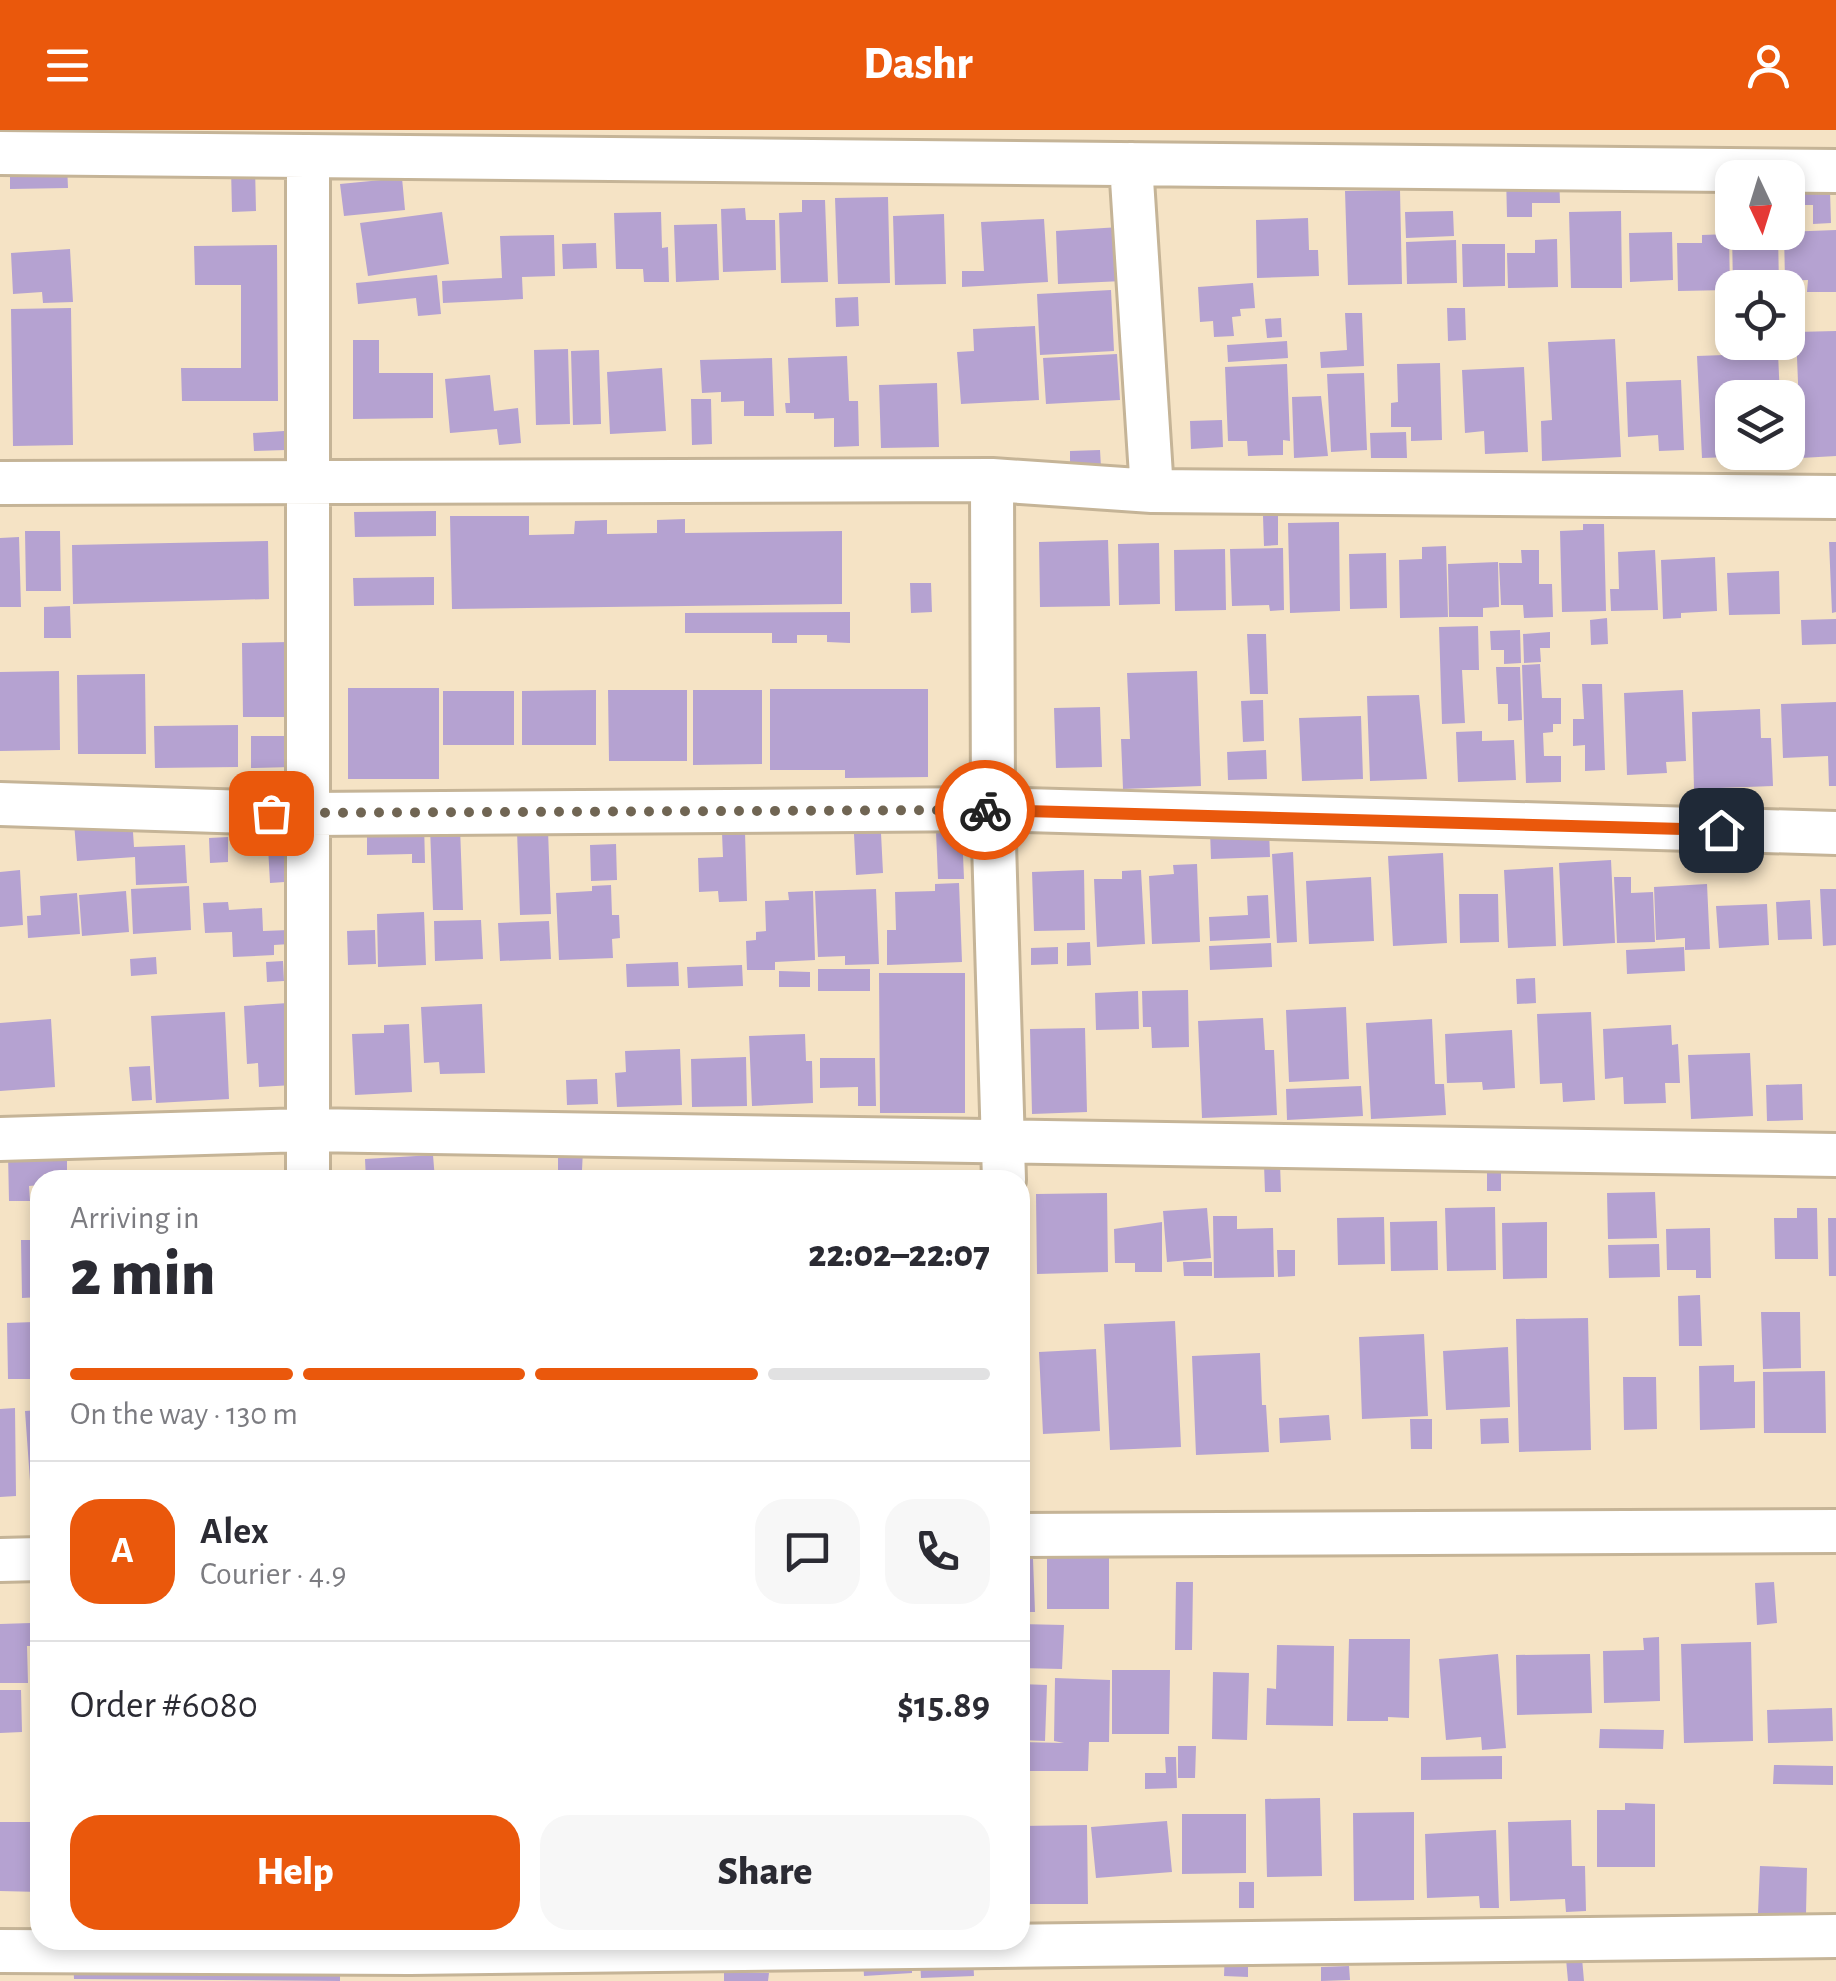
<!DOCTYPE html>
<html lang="en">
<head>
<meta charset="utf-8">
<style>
  :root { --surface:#fff; --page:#f7f7f7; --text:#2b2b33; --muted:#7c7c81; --line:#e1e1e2; --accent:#ea580c }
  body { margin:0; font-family:"Alegreya Sans",sans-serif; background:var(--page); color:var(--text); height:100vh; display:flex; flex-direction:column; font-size:38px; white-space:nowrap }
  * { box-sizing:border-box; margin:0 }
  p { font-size:32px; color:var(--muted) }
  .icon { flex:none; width:55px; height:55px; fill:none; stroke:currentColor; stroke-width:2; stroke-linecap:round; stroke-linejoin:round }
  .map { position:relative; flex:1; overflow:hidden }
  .details { position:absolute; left:30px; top:1040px; width:1000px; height:780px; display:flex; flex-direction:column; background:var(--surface); border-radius:30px; box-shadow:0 5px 15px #0003 }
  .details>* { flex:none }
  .needle { width:65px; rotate:176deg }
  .buttons { position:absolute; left:1715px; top:30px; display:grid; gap:20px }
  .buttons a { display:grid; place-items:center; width:90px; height:90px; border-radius:20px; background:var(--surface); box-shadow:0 5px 15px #0003; font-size:50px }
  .pin { position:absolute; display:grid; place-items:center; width:85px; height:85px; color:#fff; margin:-42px; border-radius:20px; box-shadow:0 5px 15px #0006 }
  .courier { position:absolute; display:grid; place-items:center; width:100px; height:100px; margin:-50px; border:8px solid #ea580c; border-radius:50%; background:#fff; color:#222; box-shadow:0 2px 12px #0007 }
  .summary em { font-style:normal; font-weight:800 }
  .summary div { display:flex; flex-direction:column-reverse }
  .summary { display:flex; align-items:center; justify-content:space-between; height:170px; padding:0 40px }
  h1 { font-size:65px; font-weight:800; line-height:75px }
  .bar { display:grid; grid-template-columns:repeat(4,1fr); gap:15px 10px; align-content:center; height:120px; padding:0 40px }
  .bar i { height:12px; border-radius:8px; background:var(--line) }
  .bar .selected { background:var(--accent) }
  .bar p { grid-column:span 4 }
  .line { display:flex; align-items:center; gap:25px; padding:0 40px; border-top:2px solid var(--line) }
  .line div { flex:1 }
  .round { display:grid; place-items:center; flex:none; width:105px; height:105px; border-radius:30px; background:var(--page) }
  .cta { display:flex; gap:20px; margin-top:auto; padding:20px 40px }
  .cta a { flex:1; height:115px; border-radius:30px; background:var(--accent); color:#fff; font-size:40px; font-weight:800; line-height:115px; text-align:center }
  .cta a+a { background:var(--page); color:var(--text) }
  header { display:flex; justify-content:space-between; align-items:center; height:130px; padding:0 40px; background:var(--accent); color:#fff; font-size:45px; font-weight:800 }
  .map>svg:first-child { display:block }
</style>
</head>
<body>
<header><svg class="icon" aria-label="menu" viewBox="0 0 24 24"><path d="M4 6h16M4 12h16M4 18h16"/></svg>Dashr<svg class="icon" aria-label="person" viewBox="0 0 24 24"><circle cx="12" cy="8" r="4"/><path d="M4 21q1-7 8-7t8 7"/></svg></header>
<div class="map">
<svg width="1836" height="1851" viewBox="0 0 1836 1851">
  <rect width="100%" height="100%" fill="#f5e3c5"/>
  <path fill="#b5a2d1" d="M67,35L68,58L10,59V36Z
    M255,37L256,81L232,82L231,38Z
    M1559,44L1560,73H1532V87H1507L1506,45Z
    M402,48L405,80L344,86L340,54Z
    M1400,60L1402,154L1348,155L1345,61Z
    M1802,61H1830L1831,93L1813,94V75H1802Z
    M888,67L890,153L838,154L835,68Z
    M802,70H825L828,152L781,153L779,83L802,82Z
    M745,78L746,90H775L776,140L723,142L721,79Z
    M1453,81L1454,106L1406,108L1405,82Z
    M1621,81L1622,158H1571L1569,82Z
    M442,82L449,134L368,146L360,93Z
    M661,82L662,118L668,117L669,152H644L643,139H616L614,83Z
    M944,84L946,154L895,155L893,86Z
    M1308,88L1309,120H1318L1319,146L1257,148L1256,90Z
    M1044,89L1048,152L962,157V141H984L981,92Z
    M717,94L719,150L676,152L674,95Z
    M1120,97L1123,151L1058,154L1056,101Z
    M1836,100V162H1807L1808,150L1785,151L1784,102Z
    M1672,102L1673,150L1630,152L1629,103Z
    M1732,102H1778L1779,158H1733Z
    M1729,104L1730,160L1678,161L1677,113H1702V105Z
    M554,105L555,146L522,147L523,169L443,173L442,151L502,148L500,106Z
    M1557,109L1558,157L1508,158L1507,123H1535V110Z
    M1456,110L1457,153L1407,154L1406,112Z
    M596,113L597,138L563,139L562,114Z
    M1462,114H1505V156L1463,157Z
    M277,115L278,271H182L181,238H241V155H195L194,116Z
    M70,119L73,172L43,173L42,162L13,164L11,123Z
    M437,145L441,184L418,186L416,168L358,174L356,153Z
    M1253,153L1255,178L1240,179L1241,186L1232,187L1234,206L1214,207L1213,191L1200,192L1198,157Z
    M1111,160L1114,221L1040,225L1037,164Z
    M858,167L859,196L836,197L835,168Z
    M71,178L73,315L13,316L11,179Z
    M1447,178H1465L1466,210L1448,211Z
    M1345,183H1362L1364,236L1321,238L1320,222L1347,220Z
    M1281,188L1282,207L1267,208L1265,189Z
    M1035,196L1039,270L961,274L957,222L974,221L973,199Z
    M1836,201V326L1801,328L1796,202Z
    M1615,209L1621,327L1542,331L1541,291L1552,290L1548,212Z
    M353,210H379V243H433V288L353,289Z
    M1287,211L1288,228L1228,232L1227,215Z
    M568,219L570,294L536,295L534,220Z
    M599,220L601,294L573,295L571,221Z
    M1778,223L1780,268H1732V322H1759V326L1702,328L1697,226Z
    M1117,224L1120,270L1046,274L1043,228Z
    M847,226L849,271H858L859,316L834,317V288L814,289V283H786L785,273H790L788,228Z
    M772,228L774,286H744V271L721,272V262L702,263L700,230Z
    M1440,233L1442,310L1411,311V297H1391V273L1398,272L1397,234Z
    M1287,234L1290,311L1283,310V325L1248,326L1247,311H1228L1225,237Z
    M1524,237L1528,322L1485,324L1484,301L1465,303L1462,240Z
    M662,238L666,301L610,304L607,242Z
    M1364,243L1367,320L1331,322L1327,244Z
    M490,245L494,281L518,278L521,313L499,315L497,299L450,303L445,249Z
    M1681,250L1684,320L1659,321L1658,305L1628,307L1626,252Z
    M937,253L939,317L881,318L879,255Z
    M1321,266L1328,326L1294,328L1292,267Z
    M691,269H711L712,314L692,315Z
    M1222,290L1223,317L1191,319L1190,291Z
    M284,301L286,320L254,321L253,303Z
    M1406,302L1407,328H1371L1370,303Z
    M1100,320L1101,337L1070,338V321Z
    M436,381V406L355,407L354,382Z
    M1278,385V415L1264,416L1263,386Z
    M450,386H529V405L574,404L575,391L607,390V404L657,403V390L685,389V403L842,401V474L452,479Z
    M1339,392L1340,481L1290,483L1288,393Z
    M1583,394H1604L1606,481L1562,482L1560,401L1583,400Z
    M25,401H60L61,461H26Z
    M19,407L21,477H0V408Z
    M1108,410L1110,476L1040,477L1039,412Z
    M268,411L269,469L73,474L72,415Z
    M1829,412H1836V482L1832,483Z
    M1159,413L1160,474L1119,475L1118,414Z
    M1446,416L1448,487L1400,488L1399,430L1422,429V417Z
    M1283,418L1284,480L1270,481L1269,475L1232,476L1230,419Z
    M1225,419L1226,480L1175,481L1174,420Z
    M1521,420H1539V454H1552L1553,487L1524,488L1523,475H1501L1499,433H1522Z
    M1655,420L1658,480L1611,481L1610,459H1619L1618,422Z
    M1386,423L1387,478L1350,479L1349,424Z
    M1715,427L1717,481L1681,483V488L1663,489L1661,430Z
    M1498,432L1499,477L1483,478V487H1449L1448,434Z
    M1779,441L1780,484L1729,485L1727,443Z
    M434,447V475L354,476L353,448Z
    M910,453H931L932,482L911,483Z
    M70,476L71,508H44V477Z
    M850,482V513L827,512V505H797V513H772V503H685V483Z
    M1607,488L1608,514L1591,515L1590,490Z
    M1836,489V514L1802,515L1801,490Z
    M1478,496L1479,540H1462L1465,593L1442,594L1439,497Z
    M1520,500L1521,533L1504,534V520H1491L1490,501Z
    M1550,502V518H1540L1541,532L1524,533L1523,504Z
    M1247,504H1266L1268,564H1250Z
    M289,512L291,587H243L242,513Z
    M1540,534L1542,568H1561V594H1553V602L1543,603L1544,626H1561V652L1526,653L1522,535Z
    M1496,537H1520L1522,590L1508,591V574H1498Z
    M59,541L60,620L0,621V542Z
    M1197,541L1201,656L1123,659L1121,609H1130L1127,543Z
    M145,544L146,624H78L77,545Z
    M1582,554H1602L1605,640L1585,641V615L1573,616V589H1584Z
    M348,558H439V649H348Z
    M770,559H928V647L845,648V640H770Z
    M596,560V615H522V561Z
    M608,560H687V631H609Z
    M693,560H762V634L693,635Z
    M1683,560L1686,631L1666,632L1667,643L1627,645L1624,563Z
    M443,561H514V615H443Z
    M1419,565L1427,649L1370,651L1367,566Z
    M1263,570L1264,611L1243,612L1241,571Z
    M1836,572V656H1829L1828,626L1783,628L1781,574Z
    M1100,577L1102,637L1056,638L1054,578Z
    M1760,579L1761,608H1771L1773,656L1694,659L1692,582Z
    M1361,586L1363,649L1302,651L1299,588Z
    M238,595V637L155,638L154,596Z
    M1482,601V611L1514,610L1516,650L1458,652L1456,602Z
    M251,606H290L291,637L251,638Z
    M1266,620L1267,649L1228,650L1227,622Z
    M132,688L134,717L185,715L187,753L136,755L135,727L77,731L74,692Z
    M424,692L425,733H412V724L367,725V702Z
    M296,696L299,751L270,753L267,698Z
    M430,697H460L463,780H433Z
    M1269,699L1270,727L1211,729L1210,702Z
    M548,700L551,784L520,785L517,701Z
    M962,700L964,749H938L936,701Z
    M745,702L747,771L719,772L718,761L699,762L698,728L723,727L722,703Z
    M881,703L883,743L856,745L854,704Z
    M228,707V732L210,733L209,708Z
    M616,714L617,750L591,751L590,715Z
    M1293,722L1297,812L1277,813L1272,724Z
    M1443,723L1447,813L1393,816L1388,726Z
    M1611,730L1615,813L1563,816L1559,733Z
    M1197,734L1200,812L1152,814L1149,746L1174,744L1173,735Z
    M1553,737L1556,816L1508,818L1504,740Z
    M20,740L23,795L0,797V742Z
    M1084,740L1085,800L1034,801L1032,742Z
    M1141,740L1145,814L1097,817L1094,749H1122V741Z
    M1371,747L1374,811L1309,814L1306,751Z
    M1614,747H1631V763L1653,762L1655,812L1617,813Z
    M959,753L962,832L887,835V800H896L895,762L935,761V754Z
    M1707,754L1710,819L1685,820V808L1656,810L1654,757Z
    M611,755L612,785H619L620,808L612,809L613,828L559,830L556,763L592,761V756Z
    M189,756L191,800L133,804L131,759Z
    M876,759L879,834L845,835V826L818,827L815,761Z
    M1820,759H1836V815L1823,816Z
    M126,761L129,802L82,806L79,765Z
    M813,761L815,830L775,832V840H747L746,811L756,810V802L766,801L765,771L789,770L788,762Z
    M77,763L80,804L28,808L27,786L41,785L40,766Z
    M1459,764H1498L1499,812L1460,813Z
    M1268,765L1270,808L1210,811L1209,787L1248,785L1247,766Z
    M1810,770L1812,809L1778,810L1776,772Z
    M228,772L229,780L262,778L263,801L289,800L290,814L274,815V825L233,827L232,802L205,803L203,773Z
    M1767,774L1769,815L1719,818L1716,776Z
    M424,782L426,835L378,837L377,784Z
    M481,790L483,829L435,831L434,791Z
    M549,791L551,829L500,831L498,793Z
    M375,800L376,834L348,835L347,801Z
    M1090,812L1091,835L1067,836V813Z
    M1271,813L1272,837L1210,840L1209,816Z
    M1058,817V834L1031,835V818Z
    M1684,817L1685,841L1627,844L1626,820Z
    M156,827L157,844L131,846L130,829Z
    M283,831L284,851L267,852L266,832Z
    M678,832L679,856L627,857L626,834Z
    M742,835L743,856L688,858L687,837Z
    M818,839H870V861H818Z
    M779,841L810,842V857H779Z
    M879,843H965V983H880Z
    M1535,848L1536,873L1517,874L1516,849Z
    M1188,860L1189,917L1152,918L1151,897H1143L1142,861Z
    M1138,861L1139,899L1096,900L1095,863Z
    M288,873L293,955L259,957L258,933L247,934L244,876Z
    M482,874L485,943L440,944L439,932L424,933L421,877Z
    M1346,877L1349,949L1289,952L1286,880Z
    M225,882L229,969L156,973L151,886Z
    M1591,882L1595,970L1563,972L1562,953L1540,954L1537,884Z
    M1263,888L1265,920H1274L1277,985L1202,988L1198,891Z
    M51,889L55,957L0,961V893Z
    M1432,889L1435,954H1444L1446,985L1371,989L1366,893Z
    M409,894L412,962L355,965L352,904L384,903V895Z
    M1671,895L1672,915L1678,914L1680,953H1665L1666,973L1624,974L1623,947L1605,949L1603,899Z
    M1085,898L1087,982L1032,984L1030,899Z
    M1512,900L1515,958L1483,960L1482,952L1447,953L1445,904Z
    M805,904L806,931H812L813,973L752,976L749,906Z
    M680,919L682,975L617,977L615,943L626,942L625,921Z
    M1750,923L1753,986L1691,989L1688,925Z
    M746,927L747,976L692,977L691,929Z
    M820,928H875L876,976H858V957L820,958Z
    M150,936L152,970L132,971L129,937Z
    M597,949L598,974L567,975L566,950Z
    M1802,954L1803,990L1767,991L1766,955Z
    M1361,956L1363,986L1287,990L1286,959Z
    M558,1019L583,1020L582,1040H558Z
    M67,1022V1044H44L40,1055L29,1056L30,1071H9L8,1024Z
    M433,1025L435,1050H366L365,1029Z
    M1280,1034L1281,1062H1265L1264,1035Z
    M1487,1038H1501V1061H1487Z
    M1655,1062L1657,1108L1608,1109L1607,1063Z
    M1107,1063L1108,1142L1037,1144L1036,1064Z
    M1495,1077L1496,1140L1447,1141L1445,1078Z
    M1207,1078L1211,1128L1167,1132L1163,1081Z
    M1797,1078H1817L1818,1129H1775L1774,1088H1797Z
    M1213,1086H1237V1099L1273,1098L1274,1147L1214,1148Z
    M1384,1087L1385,1134L1338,1135L1337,1088Z
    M1828,1088H1836V1146H1829Z
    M1437,1091L1438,1140L1391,1141L1390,1092Z
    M1162,1092V1142H1135V1133H1115L1114,1099Z
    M1547,1092V1148L1503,1149L1502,1093Z
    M1710,1098L1711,1148H1696V1140H1667L1666,1099Z
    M21,1110H40V1167L22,1168Z
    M1659,1114L1660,1147L1609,1148L1608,1115Z
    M1277,1120H1295V1146L1278,1147Z
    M1183,1132H1212V1146H1184Z
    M1700,1165L1702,1216H1679L1678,1166Z
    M1761,1182H1800L1801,1238L1763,1239Z
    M1588,1188L1591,1320L1519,1322L1516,1189Z
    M1175,1191L1181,1317L1110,1320L1104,1194Z
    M34,1192L36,1249H8L7,1193Z
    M1424,1204L1428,1286L1362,1289L1359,1207Z
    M1508,1217L1510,1277L1446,1280L1443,1221Z
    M1096,1219L1100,1301L1043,1304L1039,1222Z
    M1260,1223L1262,1275H1266L1269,1322L1196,1325L1192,1226Z
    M1734,1235V1252L1755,1251V1298L1700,1300L1699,1236Z
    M1825,1241L1826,1303H1764L1763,1242Z
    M1623,1247H1656L1657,1299L1624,1300Z
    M15,1278L16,1366L0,1367V1279Z
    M40,1280V1364L31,1365L25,1281Z
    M1329,1285L1331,1310L1280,1313L1279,1288Z
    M1508,1288L1509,1313L1481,1314L1480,1289Z
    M1410,1289H1432V1319H1411Z
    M1047,1428H1109V1479H1047Z
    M1020,1429H1033L1035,1482H1020Z
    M1176,1452H1193L1192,1520H1175Z
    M1774,1452L1777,1493L1757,1495L1755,1453Z
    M31,1493V1516H27L28,1553H0V1494Z
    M1020,1494L1064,1495L1062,1539L1020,1538Z
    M1659,1507L1660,1571L1604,1573L1603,1521L1644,1520L1643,1508Z
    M1349,1509H1410L1409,1588L1388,1587V1591H1347Z
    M1751,1512L1753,1611L1684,1613L1681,1514Z
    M1277,1515L1334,1516L1333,1596L1266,1595L1267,1558L1276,1559Z
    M1498,1524L1506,1618L1482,1620L1481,1607L1446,1610L1439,1529Z
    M1590,1524L1592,1583L1517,1585L1516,1525Z
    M1112,1540H1170L1169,1604H1112Z
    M1213,1542L1249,1543L1247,1610L1212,1609Z
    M1055,1548L1110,1550L1109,1612H1089L1088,1641H1020V1612L1064,1613L1054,1611Z
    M1020,1554L1047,1555L1045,1611L1020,1610Z
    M0,1560H21L22,1602L0,1603Z
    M1832,1578L1833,1611L1768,1613L1767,1580Z
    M1600,1599L1664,1600L1663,1619L1599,1618Z
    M1178,1616H1196L1195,1648H1178Z
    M1502,1626V1649L1421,1650V1627Z
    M1165,1627H1176L1177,1658L1145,1659V1643H1166Z
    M1774,1635L1833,1636V1655L1773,1654Z
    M1320,1668L1322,1746L1267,1747L1265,1669Z
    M1625,1673L1655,1674V1737H1597V1680H1625Z
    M1414,1682V1770L1354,1771L1353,1683Z
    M1182,1684H1246V1743L1182,1744Z
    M1571,1690L1572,1736H1585L1586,1781L1566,1782L1565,1769L1510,1771L1508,1692Z
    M1167,1691L1172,1742L1096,1748L1091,1697Z
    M0,1692H40V1762L0,1761Z
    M1087,1695L1088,1774H1020L1021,1696Z
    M1496,1700L1499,1778H1480L1479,1766L1427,1768L1425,1704Z
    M1760,1736L1807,1738L1806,1784L1758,1783Z
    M1239,1752H1254V1778H1239Z
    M1225,1819L1248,1820V1847L1224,1846Z
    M912,1825V1843L864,1846L863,1829Z
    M340,1826V1851L74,1849L73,1827Z
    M973,1826L974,1846L921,1848L920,1829Z
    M1582,1828L1584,1851H1568L1566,1829Z
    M1349,1836L1350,1850L1321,1851V1837Z
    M724,1842L769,1843L768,1851H724Z"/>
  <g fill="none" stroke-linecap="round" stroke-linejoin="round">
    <defs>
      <path id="street" d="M0,23L1836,41
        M1131,34L1152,361
        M992,350L993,679L1004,1050
        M0,353L992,350L1152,361L1836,367
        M0,674L310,684L993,679L1836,703
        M0,1009L307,1000L1836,1025
        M308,1050V26
        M1020,1405L1836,1401
        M0,1430L40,1429
        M0,1821L410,1823L1836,1806"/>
    </defs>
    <use href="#street" stroke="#c5b497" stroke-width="48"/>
    <use href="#street" stroke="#fff" stroke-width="42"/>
  </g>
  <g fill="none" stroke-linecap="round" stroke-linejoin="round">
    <path stroke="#706553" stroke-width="10" stroke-dasharray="0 18" d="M271,683L985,680"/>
    <path stroke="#ea580c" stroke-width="12" d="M985,680L1721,700"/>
  </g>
</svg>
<div class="buttons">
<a><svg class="needle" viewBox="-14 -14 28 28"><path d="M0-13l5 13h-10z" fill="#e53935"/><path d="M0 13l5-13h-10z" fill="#7c7c81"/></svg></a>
<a><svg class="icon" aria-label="locate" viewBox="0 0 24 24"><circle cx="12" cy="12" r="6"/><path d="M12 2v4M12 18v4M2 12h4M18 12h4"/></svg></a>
<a><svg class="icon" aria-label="layers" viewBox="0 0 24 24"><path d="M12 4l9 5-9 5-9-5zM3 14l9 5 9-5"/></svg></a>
</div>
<div class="pin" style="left:271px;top:683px;background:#ea580c"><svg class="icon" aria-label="bag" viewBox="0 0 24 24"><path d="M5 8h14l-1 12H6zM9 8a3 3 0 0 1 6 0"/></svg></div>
<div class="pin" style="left:1721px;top:700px;background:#1f2937"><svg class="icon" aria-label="home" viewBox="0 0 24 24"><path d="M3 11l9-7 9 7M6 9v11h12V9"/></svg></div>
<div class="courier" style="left:985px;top:680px"><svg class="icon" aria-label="bike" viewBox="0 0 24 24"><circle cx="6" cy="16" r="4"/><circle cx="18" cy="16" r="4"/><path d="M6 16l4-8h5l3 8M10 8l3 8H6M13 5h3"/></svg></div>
<section class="details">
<div class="summary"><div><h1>2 min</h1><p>Arriving in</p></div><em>22:02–22:07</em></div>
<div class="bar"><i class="selected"></i><i class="selected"></i><i class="selected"></i><i></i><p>On the way · 130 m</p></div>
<div class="line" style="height:180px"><b class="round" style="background:var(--accent);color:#fff">A</b><div><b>Alex</b><p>Courier · 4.9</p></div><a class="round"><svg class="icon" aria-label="chat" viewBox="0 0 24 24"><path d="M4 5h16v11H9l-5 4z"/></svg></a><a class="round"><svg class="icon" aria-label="phone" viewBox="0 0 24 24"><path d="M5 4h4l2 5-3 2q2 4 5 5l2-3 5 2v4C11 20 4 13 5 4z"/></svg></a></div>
<div class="line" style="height:130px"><div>Order #6080</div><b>$15.89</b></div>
<div class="cta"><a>Help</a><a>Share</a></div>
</section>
</div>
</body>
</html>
